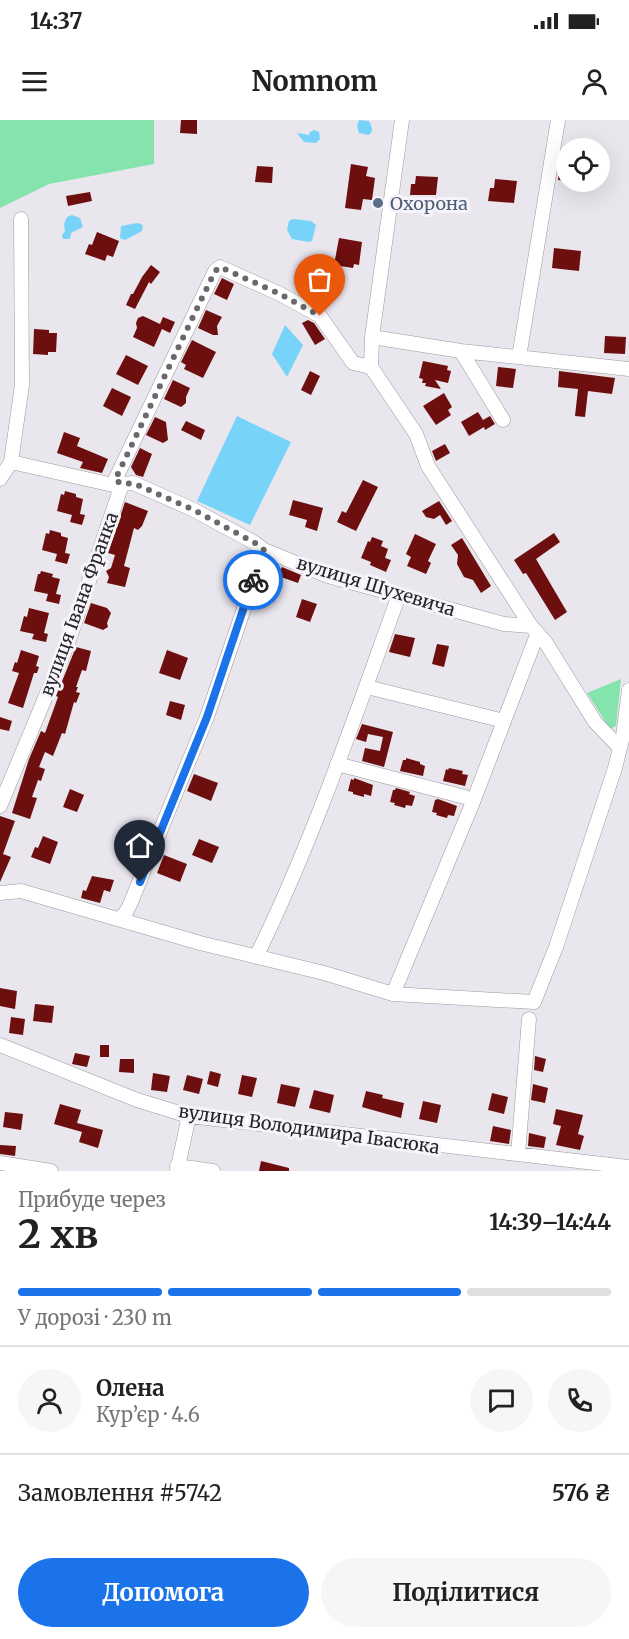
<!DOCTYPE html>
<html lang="uk">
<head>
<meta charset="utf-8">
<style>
  :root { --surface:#fff; --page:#f6f6f6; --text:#222; --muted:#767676; --line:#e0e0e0; --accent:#1a73e8 }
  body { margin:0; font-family:Merriweather,serif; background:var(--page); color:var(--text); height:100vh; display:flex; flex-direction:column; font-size:22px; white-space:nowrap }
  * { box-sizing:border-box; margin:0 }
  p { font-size:20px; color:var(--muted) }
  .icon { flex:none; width:33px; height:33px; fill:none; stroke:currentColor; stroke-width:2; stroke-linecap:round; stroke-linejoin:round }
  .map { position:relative; height:1051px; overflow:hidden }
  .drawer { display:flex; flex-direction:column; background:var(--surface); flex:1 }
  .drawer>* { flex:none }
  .controls { position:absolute; left:556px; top:18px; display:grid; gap:12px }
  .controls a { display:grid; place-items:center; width:54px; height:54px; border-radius:50%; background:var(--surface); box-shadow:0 6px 24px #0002; font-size:30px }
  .pin { position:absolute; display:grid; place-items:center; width:51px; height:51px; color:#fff; margin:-62px -26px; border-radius:50% 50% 50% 0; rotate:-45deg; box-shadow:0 0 6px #0007 }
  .pin .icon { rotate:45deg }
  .courier { position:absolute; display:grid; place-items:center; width:60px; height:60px; margin:-30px; border:4px solid #1a73e8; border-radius:50%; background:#fff; color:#222; box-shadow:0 2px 8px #0007 }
  .summary em { font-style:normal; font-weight:700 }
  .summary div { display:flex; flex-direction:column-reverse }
  .summary { display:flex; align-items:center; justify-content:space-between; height:102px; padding:0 18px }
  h1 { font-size:39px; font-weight:700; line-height:45px }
  .bar { display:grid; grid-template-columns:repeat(4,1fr); gap:9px 6px; align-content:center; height:72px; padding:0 18px }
  .bar i { height:8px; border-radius:4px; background:var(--line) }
  .bar .on { background:var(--accent) }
  .bar p { grid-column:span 4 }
  .line { display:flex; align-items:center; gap:15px; padding:0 18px; border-top:2px solid var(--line) }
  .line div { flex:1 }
  .round { display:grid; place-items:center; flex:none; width:63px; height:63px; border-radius:32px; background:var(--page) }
  .cta { display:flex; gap:12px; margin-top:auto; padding:12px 18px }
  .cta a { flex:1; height:69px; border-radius:36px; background:var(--accent); color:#fff; font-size:24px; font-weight:700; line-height:69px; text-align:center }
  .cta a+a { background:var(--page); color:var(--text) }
  .status { display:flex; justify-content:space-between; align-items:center; height:42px; padding:0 30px; background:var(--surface); direction:ltr }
  .status svg { height:16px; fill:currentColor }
  header { display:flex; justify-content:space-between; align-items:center; height:78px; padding:0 18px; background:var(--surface); font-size:27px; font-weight:700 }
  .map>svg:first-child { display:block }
</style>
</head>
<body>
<div class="status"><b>14:37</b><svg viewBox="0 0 49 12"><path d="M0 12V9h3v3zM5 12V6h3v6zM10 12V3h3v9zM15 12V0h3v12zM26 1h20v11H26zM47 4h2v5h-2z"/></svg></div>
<header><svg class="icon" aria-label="menu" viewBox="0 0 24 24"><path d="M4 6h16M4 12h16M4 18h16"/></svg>Nomnom<svg class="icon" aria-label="person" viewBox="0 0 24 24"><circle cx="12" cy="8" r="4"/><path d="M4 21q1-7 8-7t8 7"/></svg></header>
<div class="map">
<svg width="629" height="1051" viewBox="0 0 629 1051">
  <rect width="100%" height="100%" fill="#eae6ee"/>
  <path fill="#85e3ae" d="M0,0H154V44L49,64L0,88Z
    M621,559L616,606L610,609L587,573Z"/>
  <path fill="#77d4f8" d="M359,0L369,1C372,7 374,10 369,15L359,13L357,6Z
    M314,10L319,12L320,19L316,23L304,22L297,13L309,15L310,12Z
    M72,95L80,98L83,107L71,113L70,119H63L62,115L65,111L64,104L67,97Z
    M293,99L311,101L316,105L312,121L309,122L292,119L287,110L289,101Z
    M137,103L141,104L143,106L142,111L125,120L120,118L121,106Z
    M285,205L303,225L287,257L272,234Z
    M237,296L291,322L250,405L197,381Z"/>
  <path fill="#6d0f0e" d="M181,0H197V14L180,13Z
    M560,42L567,44V61L558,60Z
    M351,44L368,47L366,56L375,58L372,80L363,79L361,90L345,88Z
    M257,46L273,47L272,63L255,62Z
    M416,56L438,57L436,75H410L411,64H415Z
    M495,59L517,61L514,83L488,81L490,68H494Z
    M90,72L92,81L68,86L66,76Z
    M97,112L119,121L113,137L107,135L105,141L85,134L89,124L92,125Z
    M339,118L362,122L359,145L354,144L353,148L334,145Z
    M554,128L581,131L579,151L552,148Z
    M151,145L160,152L151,164L149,162L135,189L126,185L131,174H133L142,157Z
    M222,158L234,164L227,180L214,174Z
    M206,190L222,197L217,206L218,215H213L198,208Z
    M143,196L160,204L163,197L175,202L170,213L162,209L154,227L133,217L137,208L136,203L138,198Z
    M308,200L314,203L325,219L315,225L302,203Z
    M34,209L49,210V213H57L56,232H48V235L33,234Z
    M605,216L626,217L625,234L604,233Z
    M192,220L216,232L203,258L184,249L186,245L181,242Z
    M126,235L148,246L138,265L116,254Z
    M423,241L448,246L447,250L451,251L448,263L435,260L441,269L425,266L426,263H422L423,259L419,258Z
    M498,247L516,249L513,268L496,266Z
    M310,251L320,256L311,275L301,270Z
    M559,251L615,258L612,274L588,271L585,297L575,296L578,269L558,267Z
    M173,260L190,268L186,277V283L181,287L164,279Z
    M112,268L131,277L122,296L103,286Z
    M444,273L452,287L448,290L451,295L436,305L423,286Z
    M478,292L483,300L490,296L495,304L485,310L484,307L469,316L461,302Z
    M155,297L166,302L168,320L163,323L146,315Z
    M186,301L205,310L201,320L181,310Z
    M64,312L80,318L77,326L108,339L102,353L80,348L83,342L57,333Z
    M445,324L450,333L436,341L432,331Z
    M140,328L152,334L143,357L136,355L131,347Z
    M363,360L378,367L356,411L337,402L342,391L346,393Z
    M65,371L76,374V377L83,379L80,394L85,395L82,405L70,402L72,395L57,391L61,374L64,375Z
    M293,380L323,388L317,411L305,407L307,400L289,395Z
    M439,381L452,401L446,405L440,395L434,399L426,397L422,391Z
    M125,382L148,391L142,406L138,410L134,408L124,446L130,448L125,467L107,463L109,457L106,451L111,448L115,435L108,433Z
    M50,410L61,413V416L68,418L65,433L70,434L67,444L55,441L57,434L42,430L46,413L49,414Z
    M554,413L560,422L536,439L567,492L555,500L526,453L523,454L514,440Z
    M415,414L436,424L428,441L431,443L426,454L407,446L411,437L406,434Z
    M372,417L383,421L381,426L388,429L385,438L391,440L386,452L370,445L371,442L361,438L368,421L370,422Z
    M462,418L491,466L481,473L473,460L464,457L457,444L458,435L451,425Z
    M282,447L301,455L298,463L278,456Z
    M41,451L53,454L52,457L60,459L56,474L61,475L59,484L46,481L48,474L34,471L38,454H40Z
    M302,479L317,484L310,502L296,497Z
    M91,483L107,488L111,493L107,503L108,507L103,510L84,503Z
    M29,488L49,493L44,513L48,514L46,522L32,519L34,514L20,511L24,496L27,497Z
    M395,514L415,518L410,537L389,532Z
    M437,524L449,526L444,547L432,544Z
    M76,527L91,531L86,551L82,550L76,567H78L76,572L80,573L76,583L74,582L65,614L62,613L53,636L45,632L39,647L45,649L41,661L38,660L32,677L37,678L30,699L12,693L29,639L41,611L45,613L58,577L56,576Z
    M21,530L39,536L36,546L39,547L37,553H34L23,588L8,583L19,553L12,551L15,542L17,543Z
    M167,530L188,538L180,560L159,553Z
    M170,581L185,585L181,600L166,595Z
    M0,597L12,601L9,611L0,609Z
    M362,604L393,612L384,647L362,641L365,628L380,631L383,617L368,614L366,622L356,619Z
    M406,638L420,642V644L425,646L423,656L400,651L403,640H406Z
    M449,648L463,651L462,654L468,655L465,666L443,661L446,649L448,650Z
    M194,654L218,663L211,681L187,671Z
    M354,658L373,665L371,676L364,674V677L353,674V672L348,671L351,659L354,660Z
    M396,668L410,672L409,674L415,676L412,686L406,685L405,688L394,685L395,683L390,682L393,670H395Z
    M70,669L84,675L77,692L63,687Z
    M438,679L457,686L454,696L448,695L447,698L436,695L437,693L432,692L435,680Z
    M0,696L15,701L3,734L11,737L0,762Z
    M43,716L58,722L50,744L31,737L35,727L38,728Z
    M199,719L219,727L212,743L192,735Z
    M164,735L187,744L180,762L157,753Z
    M92,756L114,760L110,772L104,770L100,783L81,778L83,770L86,771Z
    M0,868L17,871L15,889L0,886Z
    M35,884L54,886L52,903L33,901Z
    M11,897L25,899L23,915L9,913Z
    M100,925H109V937H100Z
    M75,933L90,936L87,947L72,944Z
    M535,936L546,939L543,952L534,950Z
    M120,939H134V953L119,952Z
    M210,951L221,954L218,967L207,964Z
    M153,953L170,956L167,972L151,970Z
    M187,955L203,959L199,974L183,970Z
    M242,955L257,958L252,977L238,974Z
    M281,964L300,968L295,987L277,983Z
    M533,964L548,968L545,983L531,980Z
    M314,970L334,975L330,993L309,988Z
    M366,971L383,975L382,978L404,983L401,998L362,987Z
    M492,973L508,977L504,994L488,990Z
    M423,981L441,985L437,1003L419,999Z
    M60,984L81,990L77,1003L103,1010L98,1028L79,1022L82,1012L54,1004Z
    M556,989L583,995L578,1014L584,1016L580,1030L556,1025L561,1006L553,1004Z
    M5,992L23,994L21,1010L3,1007Z
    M493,1006L511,1010L509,1024L490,1021Z
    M529,1013L546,1017L544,1028L528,1026Z
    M0,1025L16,1026L15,1036L0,1034Z
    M261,1041L289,1048V1051H259Z"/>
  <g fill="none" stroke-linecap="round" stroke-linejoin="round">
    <defs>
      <path id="minor" d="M402,0L372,217L371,247L416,314L428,346L531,506L546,523L595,602L620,628
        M372,217L461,231L629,249
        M461,231L503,300
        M519,237L558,0
        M11,342L113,365L133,363L194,390L255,423L264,430L328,456L504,504L531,506
        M0,359L11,342L22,265L21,99
        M367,567L504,601
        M337,644L465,677
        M0,686L68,523L122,364L115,360L215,151L220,147L280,174L320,196L353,243L371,247
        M0,773L21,771L200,823L324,853L393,874L534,882L556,827L615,648L623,616L629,570
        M117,799C125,797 128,789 131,782L207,597L264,430
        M256,837C313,721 355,596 399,475
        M393,874L473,682L537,515
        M0,925L137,980L189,996L629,1047
        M518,1034L529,899
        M0,1043L51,1051
        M177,1046L213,1051
        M177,1051L189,996"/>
    </defs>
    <use href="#minor" stroke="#9b989f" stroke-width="15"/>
    <use href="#minor" stroke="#fff" stroke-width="14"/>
  </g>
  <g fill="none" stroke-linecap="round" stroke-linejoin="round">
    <path stroke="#6a686d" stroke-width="6" stroke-dasharray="0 10.8" d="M253,460L264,430L255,423L194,390L133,363L122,364L115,360L215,151L220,147L280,174L320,196"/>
    <path stroke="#1a73e8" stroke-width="8" d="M140,762L207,597L253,460"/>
  </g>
  <circle fill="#5c6f8a" stroke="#f7f4fb" stroke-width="2" cx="378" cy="83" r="6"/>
  <g text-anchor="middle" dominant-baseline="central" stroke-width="6" stroke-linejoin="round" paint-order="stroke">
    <g font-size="18" fill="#4e5e75" stroke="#f7f4fb" text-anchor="start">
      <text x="390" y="83">Охорона</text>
    </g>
    <g font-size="18" fill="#252427" stroke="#f7f4fb">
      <text transform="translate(376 466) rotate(17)">вулиця Шухевича</text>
      <text transform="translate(79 484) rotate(-70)">вулиця Івана Франка</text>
      <text transform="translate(309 1009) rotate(8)">вулиця Володимира Івасюка</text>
    </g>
  </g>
</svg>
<div class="controls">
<a><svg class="icon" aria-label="locate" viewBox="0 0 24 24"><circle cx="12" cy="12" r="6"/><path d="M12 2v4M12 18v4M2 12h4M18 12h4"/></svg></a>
</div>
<div class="pin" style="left:320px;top:196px;background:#ea580c"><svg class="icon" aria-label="bag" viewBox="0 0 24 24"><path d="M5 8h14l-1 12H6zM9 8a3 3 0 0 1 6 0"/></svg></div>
<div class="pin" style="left:140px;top:762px;background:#1f2937"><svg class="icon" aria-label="home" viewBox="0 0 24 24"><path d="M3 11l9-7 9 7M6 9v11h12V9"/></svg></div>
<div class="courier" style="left:253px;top:460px"><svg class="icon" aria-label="bike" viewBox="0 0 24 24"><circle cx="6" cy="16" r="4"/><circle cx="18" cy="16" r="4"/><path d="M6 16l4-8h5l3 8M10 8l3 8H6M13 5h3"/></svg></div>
</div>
<section class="drawer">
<div class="summary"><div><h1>2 хв</h1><p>Прибуде через</p></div><em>14:39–14:44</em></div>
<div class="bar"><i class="on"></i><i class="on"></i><i class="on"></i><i></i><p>У дорозі · 230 m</p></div>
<div class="line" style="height:108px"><a class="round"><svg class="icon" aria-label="person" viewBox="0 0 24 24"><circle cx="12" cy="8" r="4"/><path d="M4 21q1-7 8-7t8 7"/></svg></a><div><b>Олена</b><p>Кур’єр · 4.6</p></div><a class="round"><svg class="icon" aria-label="chat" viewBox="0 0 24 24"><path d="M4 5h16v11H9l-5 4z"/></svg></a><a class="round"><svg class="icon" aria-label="phone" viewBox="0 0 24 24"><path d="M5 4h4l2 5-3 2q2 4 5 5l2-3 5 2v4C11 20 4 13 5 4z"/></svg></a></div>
<div class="line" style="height:78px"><div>Замовлення #5742</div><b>576 ₴</b></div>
<div class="cta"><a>Допомога</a><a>Поділитися</a></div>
</section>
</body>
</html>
